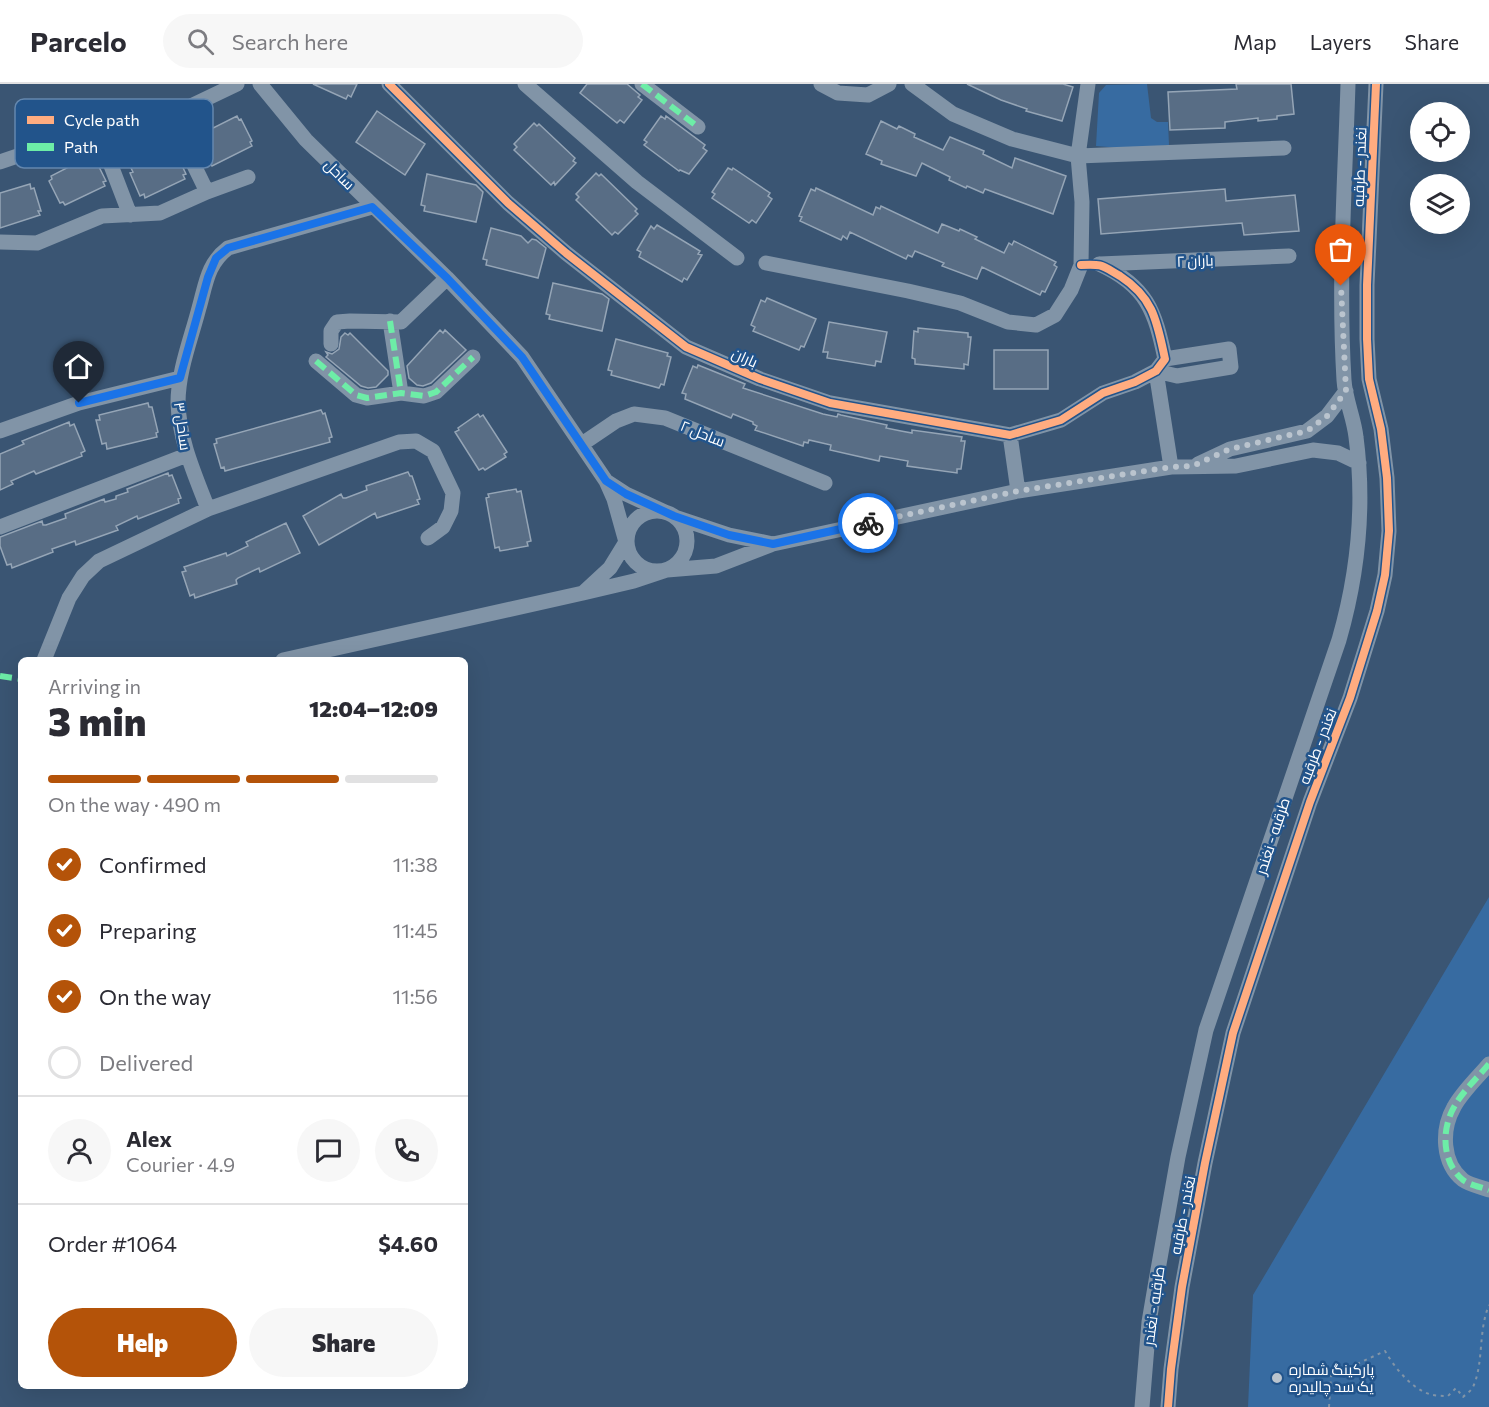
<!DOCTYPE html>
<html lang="en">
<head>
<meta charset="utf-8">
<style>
  :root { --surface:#fff; --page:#f7f7f7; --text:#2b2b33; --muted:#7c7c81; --line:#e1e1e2; --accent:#b45309 }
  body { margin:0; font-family:Commissioner,Cairo,sans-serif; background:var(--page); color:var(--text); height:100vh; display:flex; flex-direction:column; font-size:22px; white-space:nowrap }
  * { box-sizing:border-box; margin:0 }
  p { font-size:20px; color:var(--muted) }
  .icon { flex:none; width:33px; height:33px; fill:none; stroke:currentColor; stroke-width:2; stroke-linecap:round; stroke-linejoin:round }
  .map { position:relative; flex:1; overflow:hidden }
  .side { position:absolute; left:18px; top:573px; width:450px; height:732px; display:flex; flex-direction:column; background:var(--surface); border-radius:9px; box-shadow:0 6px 24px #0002 }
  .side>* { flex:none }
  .controls { position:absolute; left:1410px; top:18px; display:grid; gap:12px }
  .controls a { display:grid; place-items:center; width:60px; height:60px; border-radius:50%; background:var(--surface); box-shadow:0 6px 24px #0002; font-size:30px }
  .pin { position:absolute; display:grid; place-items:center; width:51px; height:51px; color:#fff; margin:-62px -26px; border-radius:50% 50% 50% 0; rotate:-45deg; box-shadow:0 0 6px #0007 }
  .pin .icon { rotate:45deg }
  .courier { position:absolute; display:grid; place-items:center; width:60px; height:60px; margin:-30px; border:4px solid #1a73e8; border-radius:50%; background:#fff; color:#222; box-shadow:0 2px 8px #0007 }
  .summary em { font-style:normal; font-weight:800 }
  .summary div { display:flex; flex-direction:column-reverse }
  .summary { display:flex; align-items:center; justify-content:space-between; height:102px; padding:0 30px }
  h1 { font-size:39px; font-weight:800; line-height:45px }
  .bar { display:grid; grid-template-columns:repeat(4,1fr); gap:9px 6px; align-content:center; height:72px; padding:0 30px }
  .bar i { height:8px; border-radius:4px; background:var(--line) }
  .bar .selected { background:var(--accent) }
  .bar p { grid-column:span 4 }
  .line { display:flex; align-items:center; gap:15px; padding:0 30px; border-top:2px solid var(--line) }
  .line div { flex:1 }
  .round { display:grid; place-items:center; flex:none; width:63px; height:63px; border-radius:32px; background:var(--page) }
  ol { padding:0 30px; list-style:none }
  li { display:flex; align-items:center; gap:18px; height:66px }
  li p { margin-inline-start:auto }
  li .icon { padding:6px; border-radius:50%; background:var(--accent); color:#fff; stroke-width:4 }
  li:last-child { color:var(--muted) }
  li i { width:33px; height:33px; border:3px solid var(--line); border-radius:50% }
  .cta { display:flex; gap:12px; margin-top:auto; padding:12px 30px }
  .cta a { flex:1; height:69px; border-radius:36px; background:var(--accent); color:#fff; font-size:24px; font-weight:800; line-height:69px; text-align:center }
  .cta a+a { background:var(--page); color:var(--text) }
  header { display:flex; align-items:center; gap:36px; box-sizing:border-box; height:84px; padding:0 30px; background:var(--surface); border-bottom:2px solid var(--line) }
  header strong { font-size:28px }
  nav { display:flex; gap:33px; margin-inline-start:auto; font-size:21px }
  .search { width:420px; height:54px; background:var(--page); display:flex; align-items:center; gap:15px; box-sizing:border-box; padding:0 21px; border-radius:33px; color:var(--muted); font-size:22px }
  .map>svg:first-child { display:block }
</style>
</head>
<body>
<header>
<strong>Parcelo</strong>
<div class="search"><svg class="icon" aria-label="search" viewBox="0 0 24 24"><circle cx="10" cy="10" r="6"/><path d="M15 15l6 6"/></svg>Search here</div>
<nav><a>Map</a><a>Layers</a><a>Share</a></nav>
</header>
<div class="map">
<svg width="1489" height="1323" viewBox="0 0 1489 1323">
  <rect width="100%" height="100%" fill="#3a5573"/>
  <path fill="#376ba1" d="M1147,0L1151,34L1157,38H1168L1169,61L1133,65L1096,62L1099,9L1106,1Z
    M1489,813V1323H1248L1253,1211Z"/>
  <path fill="#586d85" stroke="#95a5b6" stroke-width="1.5" d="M313,0H357L351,13L348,11L346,15Z
    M587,0H627L640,11L638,13L642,16L624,39L620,36L617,39L580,9Z
    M967,0H1063L1073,3L1062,37L1026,27L1027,25L1001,16Z
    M1236,0H1291L1294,30L1277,32V35L1258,37V34L1225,38V44L1170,46L1168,8L1237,5Z
    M377,27L425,60L405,91L356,58Z
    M237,32L239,36L241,35L252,57L250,58L252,62L212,82L210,78L207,79L196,57L199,56L197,52Z
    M661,32L665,35L666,32L705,61L703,64L707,67L689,90L680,86L679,87L644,61L647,58L644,56Z
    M881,37L897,45L899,42L915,50L914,53L943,66L950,53L984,67L983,70L1012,84L1015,74L1066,92L1053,130L985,105L983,109L967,102L966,104L949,96L950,93L922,79L916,92L881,80L882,77L866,70Z
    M534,39L537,42L539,40L575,74L573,77L576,79L555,101L554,98L551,101L514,66L517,63L514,60Z
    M171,65L173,69L175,67L186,90L183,91L185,95L145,114L144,110L140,112L130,89L133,88L131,84Z
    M90,72L92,76L95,75L106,97L103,98L105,102L65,121L63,118L60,119L49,97L52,95L51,92Z
    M728,84L732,86L733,84L770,109L768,112L772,115L756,139L752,136L749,139L712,114L715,110L712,108Z
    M596,89L599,92L601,90L637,125L635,127L638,130L618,150L615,148L612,151L576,116L579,113L576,110Z
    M427,90L476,101L483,108L476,138L424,127L425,122L421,121Z
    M30,100L31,105L34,104L41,127H38L40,131L0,144V109Z
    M816,104L873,131L876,123L880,125L881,122L938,149L942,140L959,147L960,145L977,153L975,155L1004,169L1009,159L1012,161L1014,157L1056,178L1054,181L1057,183L1045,208L1042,207L1040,211L982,183L977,195L942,182L944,179L915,167L912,173L908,171L906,175L850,148L847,155L843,152L841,156L800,137L802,133L799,132L811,105L815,107Z
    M1225,105L1226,117L1295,111L1299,147L1244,151L1242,139L1101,150L1098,115Z
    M657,141L700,167L698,170L702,171L687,196L684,194L682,198L639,173L641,168L637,166L651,142L654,145Z
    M491,144L521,152L528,159L532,155L536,156L546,164L538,194L486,181L487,176L483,175Z
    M553,199L602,210L609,215L602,247L549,235L550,231L546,230Z
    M767,214L816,235L804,263L801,262L799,266L753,247L755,243L751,241L761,216L765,218Z
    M829,238L887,248L881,278L876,277L875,282L827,274L828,268H823Z
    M918,244L968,249V253H971L968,281L964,280V285L915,280V275L912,274L914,247L918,248Z
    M440,246L443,249L445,246L466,266L431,299L423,302L417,301L409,294L407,282Z
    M345,249L348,251L350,249L388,287V291L376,303L368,304L361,302L326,273L328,271L326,268L332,270L339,265L341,253Z
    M616,255L668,269L667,272L671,273L664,301L661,300L659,304L611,291L612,287L608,286Z
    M994,266H1048V305H994Z
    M698,281L745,300L743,304L823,330L837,333L838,330L841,331L887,341L886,344L901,347L912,349V346L962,353L961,357H965L961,385H957V389L907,382L908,377L880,372L879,377L830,366L831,361L809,356L808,359L804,358L803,362L755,346L757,342L753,340V338L733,330L731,334L685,315L686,310L682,309L693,282L697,284Z
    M148,319L149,323H152L158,348L156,349L157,353L107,365L106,359L102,360L96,336H100L99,331Z
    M321,326L323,330L325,329L332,353L329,354L330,358L225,387L224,383L221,384L214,360L217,359L216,355Z
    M478,330L480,333L483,331L507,368L504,370L506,373L485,386L483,384L479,386L455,348L459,346L458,344Z
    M69,338L70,342L74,340L85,367L81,369L82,372L36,390L34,387L11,397L13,400L0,406V370L24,360L22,357Z
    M408,388L410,392H412L420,415L417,416L419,420L377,434L375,429L319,461L303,432L341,410L343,414H346L367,406L366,402Z
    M168,389L169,392L172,391L181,414L178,415L179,419L138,435L137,432L116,442L118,446L76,461L75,457L52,465L53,468L12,484L11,480L7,481L0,462V453L42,437L43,441H46L66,434L65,430L104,415L105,418L116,415V412L128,408L127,405Z
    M516,405L517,408L521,407L531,457L527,458L528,462L500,467L499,463L495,464L486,414L489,413L488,410Z
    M286,439L300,469L260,488L259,484L238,494L236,496L237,500L195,514L194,510L190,512L182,488L186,487L184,483L226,469L227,472L248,462L246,458Z"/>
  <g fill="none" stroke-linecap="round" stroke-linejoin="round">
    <path stroke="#8194a7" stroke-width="2" stroke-dasharray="3 4.5" stroke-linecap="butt" d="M1329,1323L1331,1292L1385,1267C1395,1284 1410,1303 1429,1310C1435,1312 1443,1312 1448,1312L1456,1304L1463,1313C1466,1310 1471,1307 1473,1303C1484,1279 1478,1247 1489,1221"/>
    <path stroke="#8194a7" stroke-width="15" d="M260,0L306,56L447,194L522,273L606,397
      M389,0L508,119L566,169L686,263L760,295L830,319L1010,351L1061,336L1103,309L1135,298L1156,287L1165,275
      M525,0L637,98L737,174
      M642,0L698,43
      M821,0L838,9L868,11L889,0
      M912,0L953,30L1012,55L1078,72L1284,64
      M170,32L207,108
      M97,45L130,131
      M0,78L97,45L170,32L237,0
      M0,158L37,159L102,132L160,129L207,108L248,93
      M766,179L908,207L960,219L1008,238L1036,241L1055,231L1071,206L1081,181L1082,118L1078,72L1088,0
      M1099,180C1147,202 1155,227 1165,275
      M1100,180L1289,172
      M390,237L401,309
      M331,260V247L337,238L350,237L401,238L447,194
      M1165,275L1229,265L1231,283L1177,292L1156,287L1171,383
      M316,277L356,311L367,314L401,309L424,312L436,308L473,273
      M0,347L79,319L180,294
      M1010,351L1018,407
      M582,360L616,337L634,330L665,334L825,399
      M1198,380L1230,365L1307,347L1327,332L1346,307
      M208,425C195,391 179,356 178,319C178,287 191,255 199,224C206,200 207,180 228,164L372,123
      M627 457a30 30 0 1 1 60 0a30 30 0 1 1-60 0Z
      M665,428L626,410L606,397L614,415L626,458L610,484L583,509L634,497L667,486L716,482L773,460L1018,407L1171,383L1236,382L1313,366L1338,369L1359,379
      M675,433L729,451L773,460
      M0,443L187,371
      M44,576L69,514L83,492L99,477L208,425L399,358L416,357L433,367L453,409L451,427L443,443L428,454
      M283,576L583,509
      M1489,980C1478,993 1462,1008 1454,1023C1441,1046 1442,1079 1463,1096C1470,1101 1481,1103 1489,1106
      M1142,1323L1149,1238L1156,1197L1178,1073L1206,946L1339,556C1358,490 1365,422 1356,353C1354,334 1345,315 1344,296C1338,197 1345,98 1348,0
      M1168,1323L1171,1285L1182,1203L1205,1079L1233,949L1310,718L1350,614L1377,527L1385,491L1389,447L1387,394L1381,345L1369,295L1367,255V201L1376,0"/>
    <path stroke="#6deda7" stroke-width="6" stroke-dasharray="12 6" stroke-linecap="butt" d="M642,0L698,43
      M390,237L401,309
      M316,277L356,311L367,314L401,309L424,312L436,308L473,273
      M0,592L21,595
      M1489,980C1478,993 1462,1008 1454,1023C1441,1046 1442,1079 1463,1096C1470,1101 1481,1103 1489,1106"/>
    <defs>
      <path id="cycleway" d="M389,0L508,119L566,169L686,263L760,295L830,319L1010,351L1061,336L1103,309L1135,298L1156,287L1165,275C1157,238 1154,214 1120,192C1101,181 1103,180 1081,181
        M1168,1323L1171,1285L1182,1203L1205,1079L1233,949L1310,718L1350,614L1377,527L1385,491L1389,447L1387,394L1381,345L1369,295L1367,255V201L1376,0"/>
    </defs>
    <use href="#cycleway" stroke="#22548b" stroke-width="11"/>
    <use href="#cycleway" stroke="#ffac80" stroke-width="8"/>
  </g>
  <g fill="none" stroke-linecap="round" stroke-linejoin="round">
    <path stroke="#bac4ce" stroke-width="6" stroke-dasharray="0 10.8" d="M868,439L1018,407L1171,383L1193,382L1230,365L1307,347L1327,332L1346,307L1341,202"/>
    <path stroke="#1a73e8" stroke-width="8" d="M79,319L180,294L208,193L216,174L228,164L372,123L447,194L522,273L606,397L626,410L674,432L729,451L773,460L868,439"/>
  </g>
  <circle fill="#bac4ce" stroke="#22548b" stroke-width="2" cx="1277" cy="1294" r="6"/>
  <g text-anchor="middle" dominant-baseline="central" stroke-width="5" stroke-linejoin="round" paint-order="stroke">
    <g font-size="15" fill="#fff" stroke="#22548b">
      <text transform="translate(1359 83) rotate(-88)">نغندر - طرقبه</text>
      <text transform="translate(340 90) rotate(45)">ساحل</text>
      <text transform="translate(1195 176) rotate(-2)">باران ۲</text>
      <text transform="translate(745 273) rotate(24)">باران</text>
      <text transform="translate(183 342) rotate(82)">ساحل ۳</text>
      <text transform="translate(703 349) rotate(22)">ساحل ۲</text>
      <text transform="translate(1317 662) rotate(-69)">نغندر - طرقبه</text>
      <text transform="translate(1272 752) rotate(-72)">طرقبه - نغندر</text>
      <text transform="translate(1182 1131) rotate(-79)">نغندر - طرقبه</text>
      <text transform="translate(1153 1222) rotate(-82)">طرقبه - نغندر</text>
    </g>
    <g font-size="15" fill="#fff" stroke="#22548b" text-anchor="start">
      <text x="1289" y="1285">پارکینگ شماره<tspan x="1289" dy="17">یک سد چالیدره</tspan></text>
    </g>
  </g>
  <rect x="15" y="15" width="198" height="69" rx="9" fill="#22548b" stroke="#6487ae" stroke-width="1.5"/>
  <rect x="27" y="32" width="27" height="8" fill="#ffac80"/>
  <rect x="27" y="59" width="27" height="8" fill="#6deda7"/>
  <g font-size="16" fill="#fff">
    <text x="64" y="42">Cycle path</text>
    <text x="64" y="69">Path</text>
  </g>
</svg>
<div class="controls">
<a><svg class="icon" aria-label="locate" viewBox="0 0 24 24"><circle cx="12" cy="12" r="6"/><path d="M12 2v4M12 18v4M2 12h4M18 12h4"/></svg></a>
<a><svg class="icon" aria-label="layers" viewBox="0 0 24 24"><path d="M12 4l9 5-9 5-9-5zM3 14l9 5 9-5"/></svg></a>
</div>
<div class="pin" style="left:1341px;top:202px;background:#ea580c"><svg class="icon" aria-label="bag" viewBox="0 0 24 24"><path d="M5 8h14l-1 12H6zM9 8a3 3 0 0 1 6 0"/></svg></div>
<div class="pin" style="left:79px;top:319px;background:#1f2937"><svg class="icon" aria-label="home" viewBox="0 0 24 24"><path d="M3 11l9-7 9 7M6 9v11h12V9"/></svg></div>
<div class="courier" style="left:868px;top:439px"><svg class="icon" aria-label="bike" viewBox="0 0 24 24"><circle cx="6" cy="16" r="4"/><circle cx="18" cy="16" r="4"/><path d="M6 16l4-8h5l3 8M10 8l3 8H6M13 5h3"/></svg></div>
<section class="side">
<div class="summary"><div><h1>3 min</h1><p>Arriving in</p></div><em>12:04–12:09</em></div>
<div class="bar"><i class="selected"></i><i class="selected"></i><i class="selected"></i><i></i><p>On the way · 490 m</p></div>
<ol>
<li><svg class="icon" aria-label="check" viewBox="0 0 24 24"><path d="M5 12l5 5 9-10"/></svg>Confirmed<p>11:38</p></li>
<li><svg class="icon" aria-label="check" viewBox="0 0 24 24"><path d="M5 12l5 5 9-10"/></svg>Preparing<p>11:45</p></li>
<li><svg class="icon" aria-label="check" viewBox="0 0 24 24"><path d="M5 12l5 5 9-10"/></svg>On the way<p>11:56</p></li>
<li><i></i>Delivered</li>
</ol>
<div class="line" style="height:108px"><a class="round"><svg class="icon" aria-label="person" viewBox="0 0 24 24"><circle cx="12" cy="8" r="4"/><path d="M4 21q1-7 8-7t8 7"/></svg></a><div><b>Alex</b><p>Courier · 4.9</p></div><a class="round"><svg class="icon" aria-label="chat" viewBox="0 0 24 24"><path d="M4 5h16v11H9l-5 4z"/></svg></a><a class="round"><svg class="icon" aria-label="phone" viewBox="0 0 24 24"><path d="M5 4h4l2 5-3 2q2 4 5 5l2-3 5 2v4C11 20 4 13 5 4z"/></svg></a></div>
<div class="line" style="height:78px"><div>Order #1064</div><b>$4.60</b></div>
<div class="cta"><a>Help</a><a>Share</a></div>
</section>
</div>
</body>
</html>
